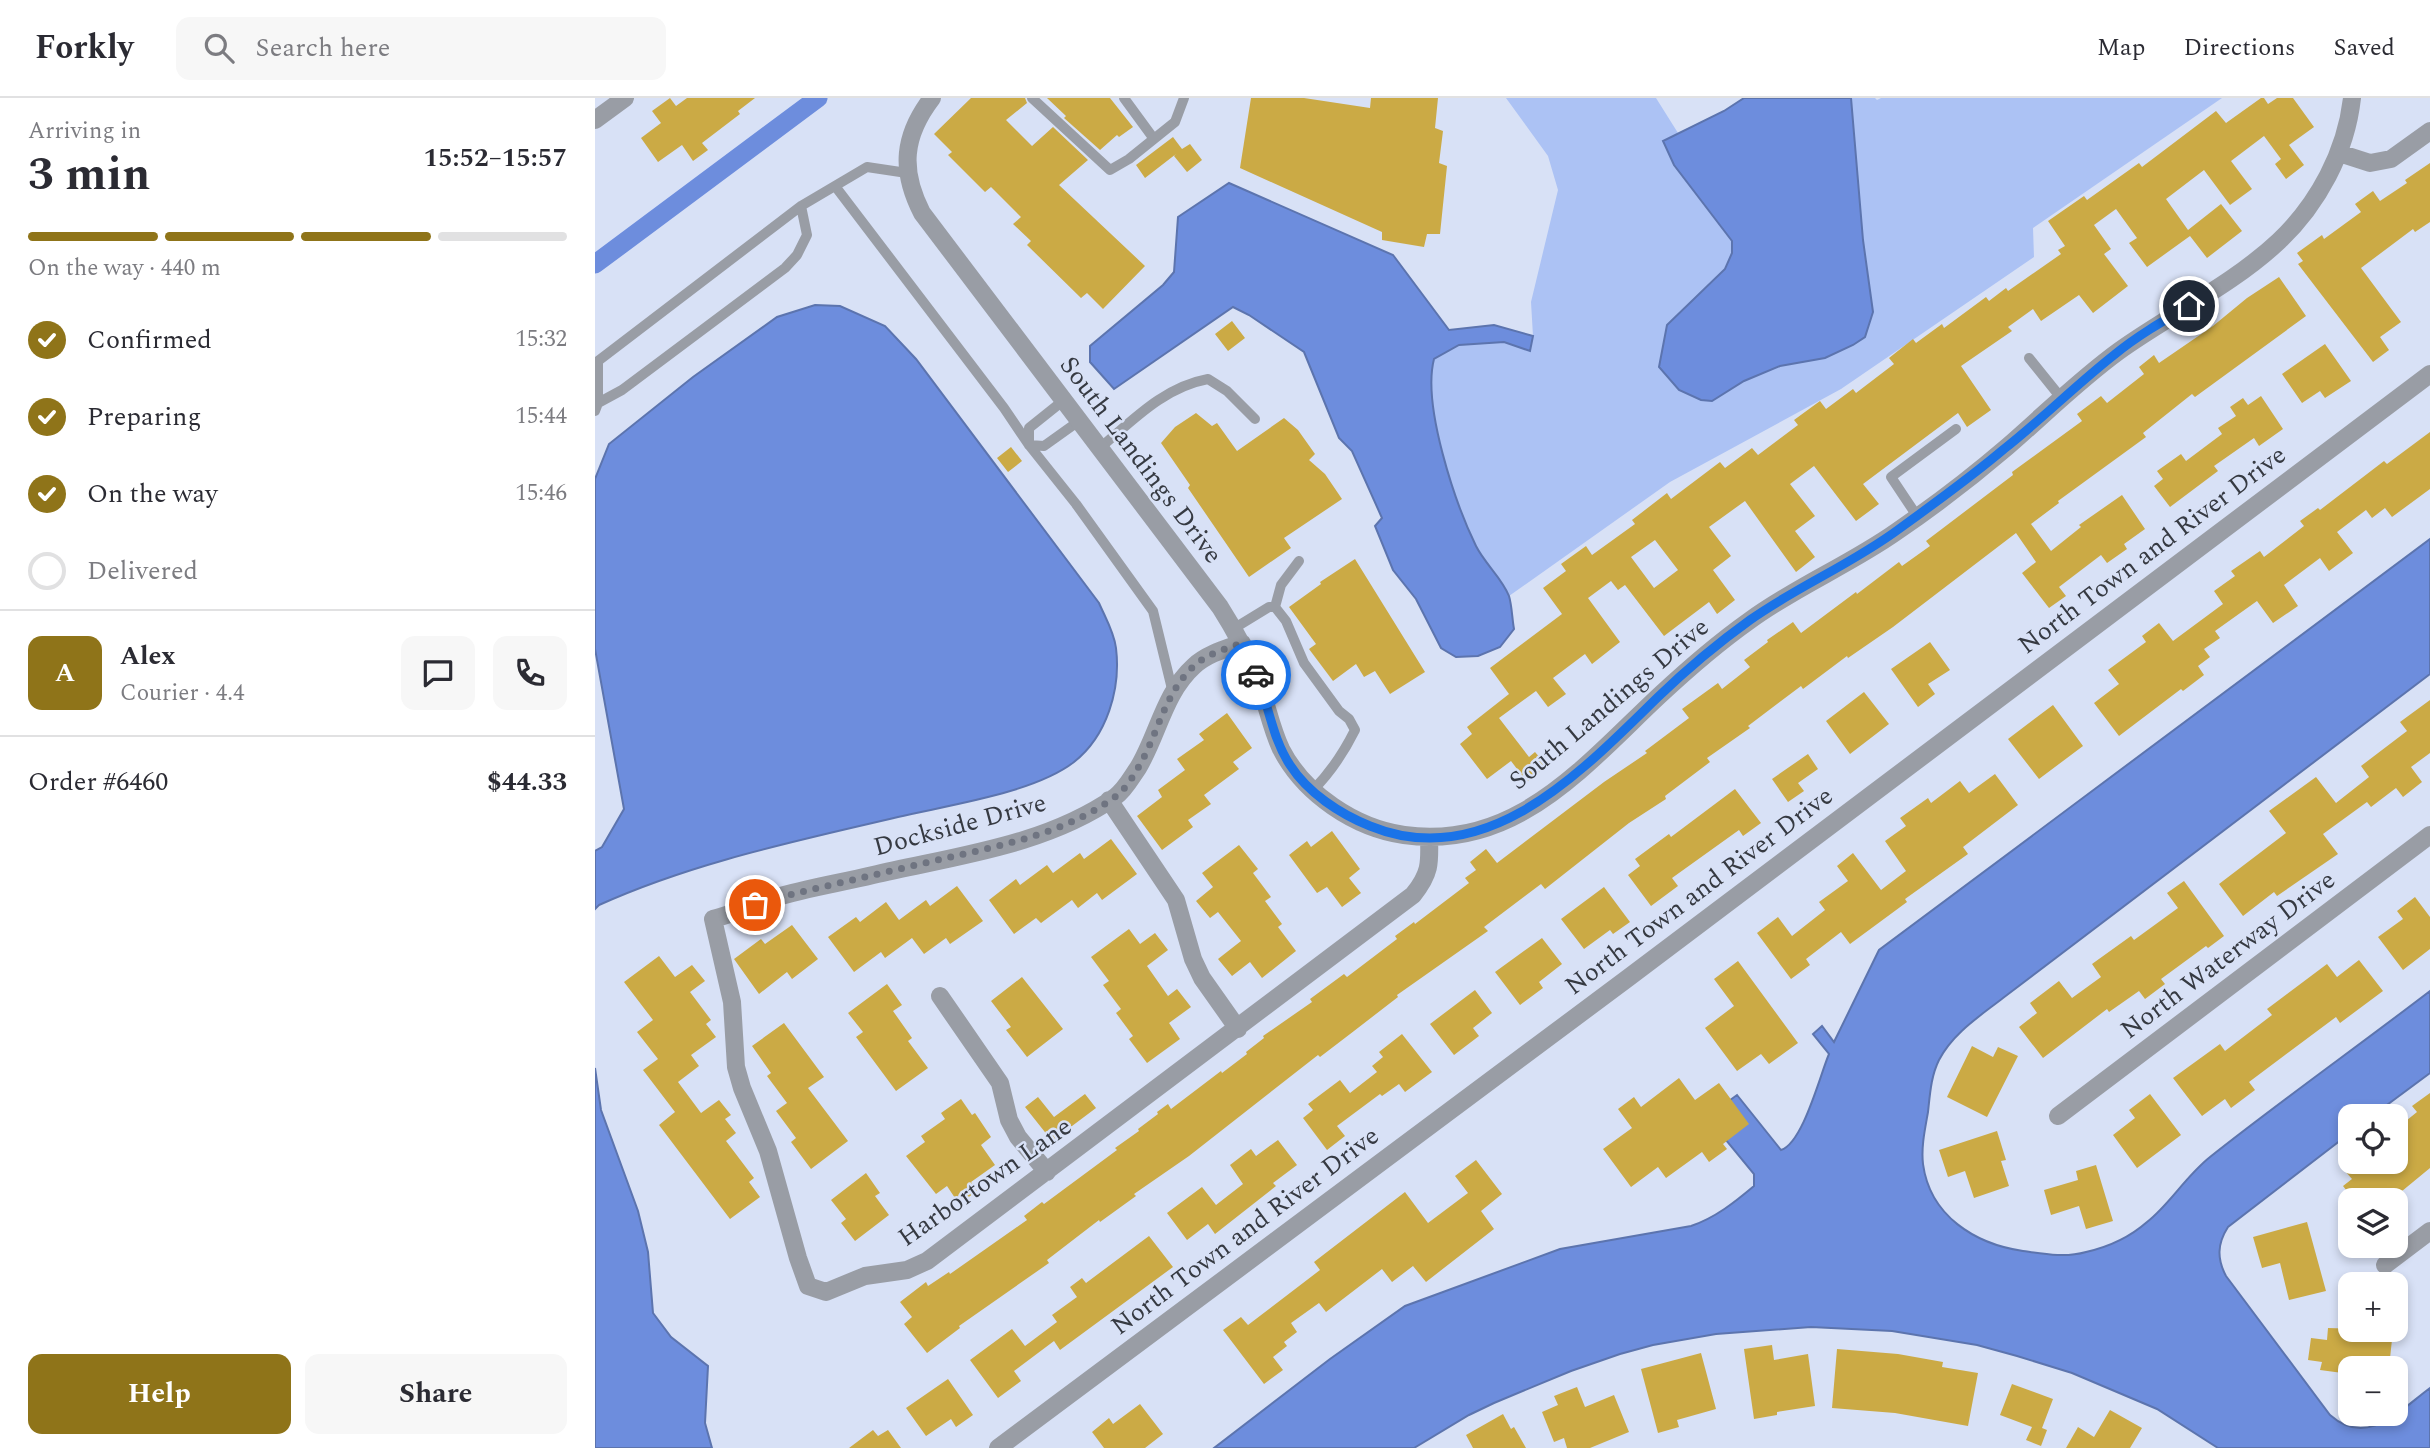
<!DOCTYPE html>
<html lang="en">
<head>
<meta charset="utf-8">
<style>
  :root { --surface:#fff; --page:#f7f7f7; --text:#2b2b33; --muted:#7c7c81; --line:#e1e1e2; --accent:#8f7419 }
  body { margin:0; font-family:Spectral,serif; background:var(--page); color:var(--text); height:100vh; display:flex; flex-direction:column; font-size:26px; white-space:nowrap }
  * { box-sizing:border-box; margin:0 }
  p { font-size:23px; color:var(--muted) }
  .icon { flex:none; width:38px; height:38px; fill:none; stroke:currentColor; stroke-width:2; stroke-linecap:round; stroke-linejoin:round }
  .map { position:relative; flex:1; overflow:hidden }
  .sheet { display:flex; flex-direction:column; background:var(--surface); width:595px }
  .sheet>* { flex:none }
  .fabs { position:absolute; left:1743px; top:1006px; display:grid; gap:14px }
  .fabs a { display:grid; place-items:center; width:70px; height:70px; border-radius:14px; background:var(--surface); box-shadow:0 4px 10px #0003; font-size:35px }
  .pin { position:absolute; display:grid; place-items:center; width:60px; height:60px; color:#fff; margin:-30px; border:4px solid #fff; border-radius:50%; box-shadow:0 2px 7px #0007 }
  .courier { position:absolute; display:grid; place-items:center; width:70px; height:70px; margin:-35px; border:5px solid #1a73e8; border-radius:50%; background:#fff; color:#222; box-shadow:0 2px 9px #0007 }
  .overview em { font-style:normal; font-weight:700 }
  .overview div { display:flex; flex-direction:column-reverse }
  .overview { display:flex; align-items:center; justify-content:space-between; height:119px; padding:0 28px }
  h1 { font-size:46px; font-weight:700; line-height:52px }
  .bar { display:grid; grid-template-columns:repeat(4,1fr); gap:10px 7px; align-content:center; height:84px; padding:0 28px }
  .bar i { height:9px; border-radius:5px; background:var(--line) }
  .bar .selected { background:var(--accent) }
  .bar p { grid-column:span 4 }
  .line { display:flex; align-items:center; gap:18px; padding:0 28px; border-top:2px solid var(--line) }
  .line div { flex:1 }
  .round { display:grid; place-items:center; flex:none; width:74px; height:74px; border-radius:14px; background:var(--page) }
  ol { padding:0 28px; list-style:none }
  li { display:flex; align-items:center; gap:21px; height:77px }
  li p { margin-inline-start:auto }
  li .icon { padding:7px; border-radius:50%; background:var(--accent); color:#fff; stroke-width:4 }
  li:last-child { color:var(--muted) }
  li i { width:38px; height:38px; border:4px solid var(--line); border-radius:50% }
  .button { display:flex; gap:14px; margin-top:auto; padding:14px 28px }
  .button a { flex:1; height:80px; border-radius:14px; background:var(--accent); color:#fff; font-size:28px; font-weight:700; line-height:80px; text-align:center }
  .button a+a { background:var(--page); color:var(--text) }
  header { display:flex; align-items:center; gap:42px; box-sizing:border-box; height:98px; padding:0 35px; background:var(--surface); border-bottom:2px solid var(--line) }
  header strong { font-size:33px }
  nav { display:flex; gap:38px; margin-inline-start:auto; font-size:24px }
  .search { width:490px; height:63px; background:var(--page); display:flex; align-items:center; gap:18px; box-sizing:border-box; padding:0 24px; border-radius:14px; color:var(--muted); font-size:26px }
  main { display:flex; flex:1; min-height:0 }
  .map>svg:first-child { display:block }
</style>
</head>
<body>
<header>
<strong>Forkly</strong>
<div class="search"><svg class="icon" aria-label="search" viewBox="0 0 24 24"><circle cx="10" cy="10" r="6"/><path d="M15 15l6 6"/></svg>Search here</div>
<nav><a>Map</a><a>Directions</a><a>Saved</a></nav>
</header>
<main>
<section class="sheet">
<div class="overview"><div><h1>3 min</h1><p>Arriving in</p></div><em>15:52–15:57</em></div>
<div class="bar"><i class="selected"></i><i class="selected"></i><i class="selected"></i><i></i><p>On the way · 440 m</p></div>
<ol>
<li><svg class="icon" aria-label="check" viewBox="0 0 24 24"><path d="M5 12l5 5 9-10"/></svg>Confirmed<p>15:32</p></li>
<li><svg class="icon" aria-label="check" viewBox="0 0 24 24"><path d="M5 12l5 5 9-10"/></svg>Preparing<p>15:44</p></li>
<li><svg class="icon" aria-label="check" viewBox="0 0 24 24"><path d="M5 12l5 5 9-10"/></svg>On the way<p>15:46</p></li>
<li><i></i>Delivered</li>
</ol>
<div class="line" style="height:126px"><b class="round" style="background:var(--accent);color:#fff">A</b><div><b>Alex</b><p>Courier · 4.4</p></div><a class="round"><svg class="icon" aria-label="chat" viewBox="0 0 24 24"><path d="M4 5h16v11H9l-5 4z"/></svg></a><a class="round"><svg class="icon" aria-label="phone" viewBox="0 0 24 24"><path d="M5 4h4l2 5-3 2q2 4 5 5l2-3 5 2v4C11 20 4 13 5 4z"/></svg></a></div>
<div class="line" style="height:91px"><div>Order #6460</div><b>$44.33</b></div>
<div class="button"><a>Help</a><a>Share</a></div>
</section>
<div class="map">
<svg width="1835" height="1350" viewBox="0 0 1835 1350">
  <rect width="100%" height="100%" fill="#d8e1f6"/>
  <path fill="#acc2f4" d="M911,0H1061L1083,35L1129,13L1149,0H1280L1282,2L1286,0H1627L1438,130L1439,159L1246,291L1075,384L914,498C903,482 890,465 881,448C859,403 827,310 839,261L864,247L909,244L935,252L938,238L936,204L963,92L953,58Z"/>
  <path fill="#6d8ddd" stroke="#5c74ae" stroke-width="2" d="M1149,0H1256L1268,142L1278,214L1270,239L1258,247L1230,260L1185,268L1149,283L1117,303L1106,302L1084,292L1064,269L1072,227L1130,171L1137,155V143L1079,67L1068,43L1129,13Z
    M634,85L798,157L854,232L899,227L938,238L935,253L909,244L864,247L839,261C827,307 860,405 881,448C890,466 907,480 914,498C917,508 917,520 919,531L905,549L883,558L861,559L846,550L821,501L798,472L780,428L787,420L757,353L744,340L709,254L654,217L638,209L519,291L495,264V248L568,187L579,174L583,119Z
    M220,207L245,208L290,228L321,261L504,505C510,519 519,534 521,550C526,591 512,638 479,664C439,695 354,707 303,719C202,743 99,764 4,807L0,811V753L7,749L29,711L0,551V381L14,346L98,279L182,219Z
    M1835,441V576L1408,900C1385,918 1358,935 1344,962C1336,978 1335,996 1333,1014C1330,1031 1326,1049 1328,1066C1335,1118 1380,1146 1428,1153C1449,1156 1470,1160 1491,1154C1513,1149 1535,1139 1552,1124C1575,1106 1590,1079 1615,1059C1687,1002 1762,949 1835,893V975L1777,1018H1755V1035L1633,1129C1622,1146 1622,1161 1631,1178L1735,1317C1772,1350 1804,1313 1835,1290V1350H1623L1562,1311L1477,1275L1422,1258L1382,1247L1297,1233L1216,1229L1121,1236L1058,1247L1025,1256L976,1273L899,1305L874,1317L819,1350H619L735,1261L810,1208L965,1151L1096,1128C1120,1120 1140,1104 1159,1088V1076L1112,1019L1142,997L1186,1052C1208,1045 1225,977 1234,956L1218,936L1227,928L1239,944L1284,852Z
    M0,970L6,1012L43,1113L53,1154L58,1215L76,1239L113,1268L110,1325L117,1350H0Z"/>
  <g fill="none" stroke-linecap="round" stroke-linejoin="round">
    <path stroke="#6d8ddd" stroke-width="19" d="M0,166L223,0"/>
  </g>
  <path fill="#cbaa45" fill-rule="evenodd" d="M75,0L81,8L92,0H160L143,13L145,16L107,45L113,52L98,63L87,47L63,64L46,40L66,25L57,13Z
    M376,0H430L432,5L411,22L437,48L458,29L493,62L464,87L550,168L508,211L492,195L486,200L432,147L436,143L418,126L426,119L396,89L390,94L353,57L357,54L339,36Z
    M452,0H515L538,29L524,39L522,37L505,52L469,20L471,18Z
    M656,0H709L775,10L776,0H843L840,30L848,33L844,65L852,68L845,136H832L829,149L787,142V134L645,70Z
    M1666,0H1669L1673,6L1682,0H1698L1719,29L1694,47L1709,67L1691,81L1680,66L1686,61L1669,38L1636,63L1657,91L1635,107L1609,72L1571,101L1593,132L1626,106L1647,133L1612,160L1595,138L1552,169L1534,145L1542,140L1521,111L1499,127L1516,151L1509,156L1533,188L1498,215L1484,197L1446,223L1438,211L1413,229L1417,233L1366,268L1396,312L1372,329L1363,315L1268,386L1284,406L1261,423L1219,368L1195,386L1220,418L1200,433L1220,459L1201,474L1150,403L1114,429L1136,458L1118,472L1140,502L1122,516L1114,504L1069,538L1030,487L1023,492L1016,483L993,500L1025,544L997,566L990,556L958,580L971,596L953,609L941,593L904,620L934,659L940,654L952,668L932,684L916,663L892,681L865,646L877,636L872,629L914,596L895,570L967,516L948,490L971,473L966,466L991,448L997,457L1040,426L1037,422L1072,395L1076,401L1125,364L1130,370L1157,350L1163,357L1203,327L1199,322L1225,303L1231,311L1258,291L1261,295L1299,266L1294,260L1318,241L1321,245L1347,226L1349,230L1391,199L1394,203L1411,190L1413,193L1466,156L1463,152L1470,148L1453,123L1489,98L1492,102L1544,65L1547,69L1621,13L1631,25ZM1060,442L1083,472L1059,490L1036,459Z
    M578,39L587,51L595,46L607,62L592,74L579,58L581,56L550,80L541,67Z
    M1835,65V124L1820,134L1818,131L1766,170L1806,224L1785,239L1794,252L1778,264L1703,166L1708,163L1702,155L1727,137L1729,141L1766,114L1760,106L1778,93L1785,103L1812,85L1810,82Z
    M1684,179L1711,218L1600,299L1597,296L1548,335L1551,339L1463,403L1464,405L1436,426L1456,453L1486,429L1484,427L1527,397L1550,431L1529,446L1532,451L1512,465L1506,457L1464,489L1471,498L1454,510L1427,475L1441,464L1421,435L1298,529L1253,560L1252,558L1208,591L1206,588L1153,628L1155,630L1112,660L1115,664L1070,698L1071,701L1034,725L950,791L946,786L889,829L893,833L802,897L803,899L759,933L725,959L723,957L594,1058L539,1096L541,1098L505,1124L504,1122L452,1162L454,1165L364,1228L365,1230L332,1255L309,1226L317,1219L305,1204L331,1184L333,1188L354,1174L355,1176L432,1122L429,1118L447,1104L449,1106L522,1052L520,1050L544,1033L543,1031L563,1016L562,1014L573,1006L576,1011L626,973L627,975L652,956L651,954L669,940L668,938L717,904L715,901L749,876L752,879L802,841L800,838L819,824L820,826L874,785L870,780L881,772L875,764L891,751L902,765L1009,684L1052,655L1050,653L1094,620L1087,611L1123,585L1127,591L1155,569L1149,562L1173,544L1172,542L1198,524L1206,535L1261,494L1262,496L1304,464L1307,468L1335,448L1331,443L1418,377L1417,374L1487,323L1482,316L1506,298L1512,305L1549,276L1544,269L1559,257L1564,265L1618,228L1652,200Z
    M637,223L650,240L633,253L620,236Z
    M1730,246L1756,283L1730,300L1725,293L1707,305L1687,276Z
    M1666,298L1688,331L1664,348L1659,340L1619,368L1623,373L1575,409L1559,388L1568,381L1562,373L1586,356L1591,363L1627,336L1623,330L1641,318L1635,309L1648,300L1653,307Z
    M601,315L617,328L622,325L642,353L689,320L703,332L720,356L714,362L730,376L747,401L689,440L696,450L654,479L593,390L595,387L566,345L580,329Z
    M1835,334V391L1797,419L1790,410L1777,420L1771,412L1742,434L1758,455L1734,473L1725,460L1689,487L1703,508L1678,525L1662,503L1620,533L1625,540L1609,551L1615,559L1603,568L1609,577L1588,593L1586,591L1524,638L1499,605L1524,586L1513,572L1551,544L1547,538L1564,525L1578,543L1628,506L1619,493L1640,478L1636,473L1665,453L1669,459L1709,428L1705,423L1723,410L1725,412L1789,363L1792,366Z
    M416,349L427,363L413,374L402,360Z
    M760,461L830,574L795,596L780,573L769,579L761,566L738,583L714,551L721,546L694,509L726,486L725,484Z
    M1335,544L1355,572L1333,586L1340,596L1323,609L1296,571Z
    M1269,594L1294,626L1255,656L1231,623Z
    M1835,602V655L1816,669L1827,684L1808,699L1801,690L1776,709L1772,704L1728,736L1743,756L1682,798L1679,794L1648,818L1624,786L1691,735L1674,713L1721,679L1741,705L1774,679L1766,668L1812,633L1805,624Z
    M1458,607L1488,648L1444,681L1413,641Z
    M632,615L657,650L638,664L644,671L609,697L616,706L593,722L598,729L567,752L542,718L567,699L563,692L590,672L582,661L609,642L604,636Z
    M1213,656L1223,671L1203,685L1209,693L1193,704L1177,681Z
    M1400,676L1423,707L1368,749L1373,756L1310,801L1312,804L1255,846L1246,834L1211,861L1215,867L1196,881L1162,835L1183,819L1197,838L1230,812L1224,804L1253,783L1242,768L1258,755L1286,792L1311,773L1290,743L1311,728L1305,720L1333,700L1336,705L1365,683L1374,695Z
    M1140,691L1166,725L1148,738L1144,732L1077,780L1083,788L1056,808L1033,777L1045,768L1040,761L1074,736L1076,739Z
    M737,733L765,771L754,780L766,795L747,809L732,789L722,795L694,757L712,743L716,749Z
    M516,741L542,776L507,802L502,795L483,810L477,802L446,825L441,820L419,836L394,802L421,781L425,787L452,767L458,775L485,755L489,761Z
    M644,747L663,771L658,775L676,799L670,803L687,826L683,829L701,853L667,880L655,864L637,878L623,861L646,843L623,814L615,820L601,803L618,789L607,775Z
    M1589,783L1629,838L1613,850L1611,848L1566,881L1570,886L1550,901L1544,893L1514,914L1512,911L1448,960L1424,929L1442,915L1435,905L1464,883L1477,900L1506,879L1497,866L1536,838L1539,842L1583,810L1572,795Z
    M362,788L388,823L355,846L351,840L329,856L317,840L290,860L286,854L259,874L233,839L261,819L265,824L291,804L304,822L331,802L335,808Z
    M1009,789L1035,824L1018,836L1015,832L989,851L966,821Z
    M1820,799L1835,819V851L1808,872L1783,839L1808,821L1802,813Z
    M197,827L223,861L197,881L192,874L164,896L139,861L166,841L170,846Z
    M534,831L545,846L560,835L573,852L552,868L573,898L582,891L596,909L574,925L585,941L552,965L534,941L538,938L521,915L526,911L508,887L514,883L496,859Z
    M947,840L967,866L944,884L948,890L925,907L900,874Z
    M64,858L80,879L97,867L110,883L95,894L116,922L111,926L121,939L96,957L104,968L83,984L106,1015L124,1002L136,1017L130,1021L141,1035L131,1043L159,1080L154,1084L165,1099L135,1121L64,1027L80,1014L48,972L63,961L42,934L58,922L29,884Z
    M1764,862L1788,893L1745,925L1741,919L1654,984L1660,992L1636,1010L1630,1001L1607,1018L1578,980L1625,946L1630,953L1677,917L1672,911L1732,866L1742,879Z
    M1143,863L1203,945L1174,966L1166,956L1142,973L1110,930L1139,908L1119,881Z
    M427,879L468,931L432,959L411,932L416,929L396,903Z
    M292,886L307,907L298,913L317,940L313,943L333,970L301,993L261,939L268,934L253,915Z
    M880,892L897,915L878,930L884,938L859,957L835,926Z
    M189,925L229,979L213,990L253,1043L216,1071L196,1044L201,1040L181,1013L192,1005L172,978L176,975L157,948Z
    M807,936L837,974L810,994L804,986L787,998L785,996L742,1028L750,1038L732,1052L708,1020L718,1012L713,1006L745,982L755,995L782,974L777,968L788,959L784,954Z
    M1377,948L1398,959L1403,949L1423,958L1392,1019L1352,999Z
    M1084,980L1100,1002L1124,985L1154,1026L1128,1046L1132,1051L1114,1064L1107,1054L1071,1080L1063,1069L1036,1089L1008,1051L1037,1030L1023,1011L1039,999L1046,1009Z
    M1835,995V1070L1801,1098L1797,1093L1785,1102H1759L1748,1088L1757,1081L1750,1073L1762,1064H1801V1031L1822,1014L1817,1008Z
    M490,996L501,1010L457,1043L430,1009L443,999L459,1019Z
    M1555,996L1586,1037L1542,1070L1518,1037L1540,1020L1534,1012Z
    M366,1001L377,1017L380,1015L396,1039L386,1047L400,1067L376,1084L382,1093L364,1106L352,1088L341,1096L311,1058L330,1044L326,1038L350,1021L346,1015Z
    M1402,1033L1411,1062L1406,1063L1414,1088L1379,1100L1370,1073L1353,1079L1344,1052Z
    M683,1042L702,1067L678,1085L681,1088L620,1136L613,1126L592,1142L572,1115L607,1089L621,1107L648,1086L635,1067L656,1051L661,1058Z
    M881,1062L907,1096L886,1113L899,1131L831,1184L818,1168L797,1184L787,1171L731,1214L724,1205L696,1225L702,1234L689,1244L692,1248L678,1259L688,1272L669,1286L628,1232L646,1219L653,1227L725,1172L719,1164L810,1094L833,1125L873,1095L860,1078Z
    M1501,1067L1518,1123L1491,1131L1484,1108L1456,1117L1449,1092L1483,1082L1481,1073Z
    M271,1075L285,1095L280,1098L294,1117L260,1143L246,1125L251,1121L236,1102Z
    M1712,1124L1731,1193L1694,1202L1685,1165L1667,1170L1658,1139Z
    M554,1138L578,1169L465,1252L459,1243L419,1273L426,1283L403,1300L375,1262L417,1231L430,1248L462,1224L457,1217L482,1199L475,1189L487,1180L491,1185Z
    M1733,1230L1798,1232L1794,1270H1755V1276L1725,1272L1727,1264L1713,1262L1716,1240L1732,1242Z
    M1177,1247L1179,1262L1213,1256L1220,1308L1182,1314V1317L1159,1321L1149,1251Z
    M1242,1251L1303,1256L1348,1264L1347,1269L1383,1275L1373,1328L1300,1315L1237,1310Z
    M1106,1255L1121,1311L1082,1322L1084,1329L1063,1335L1046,1271Z
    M353,1281L378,1317L361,1329L356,1321L331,1338L311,1310Z
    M1417,1286L1458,1301L1447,1330L1452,1332L1446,1348L1431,1342L1437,1329L1405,1317Z
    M982,1289L990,1309L1019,1297L1034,1334L995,1350H972L969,1340L959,1344L947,1314L963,1307L959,1298Z
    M545,1306L568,1336L550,1350H509L497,1334L514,1320L518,1326Z
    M1515,1312L1547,1330L1535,1350H1471L1483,1329L1499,1339Z
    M908,1316L916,1331L919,1329L931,1350H878L871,1337Z
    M278,1332L283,1338L293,1332L306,1350H254Z"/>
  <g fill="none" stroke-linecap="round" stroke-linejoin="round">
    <path stroke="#999da5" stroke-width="10" d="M437,0L515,72L534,61L580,24L589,0
      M529,0L559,41
      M240,88L409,310L434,347L481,406L558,513L578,595
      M1434,260L1467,301
      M469,302L434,330V347L449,348L484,323
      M3,305L27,292L190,170L202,157L212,137L206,108
      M0,313L3,305V263L206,108L272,69L312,75
      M505,350C538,322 569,289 613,281L632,293L660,321
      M1322,418L1296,379L1361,331
      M680,509L686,487L704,463
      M638,531L674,509H680L691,523L709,565L744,613L754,621L760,632C749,654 735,675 718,692"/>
    <path stroke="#999da5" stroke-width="18" d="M337,0C308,38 305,72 327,115L625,509C639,531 651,553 661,578C671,601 675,628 686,651C709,696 760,730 809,737C852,743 892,734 929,713C979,685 1023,636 1065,597C1093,571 1123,545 1154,523C1200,489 1254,467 1301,434C1339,408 1377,379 1412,349C1449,317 1484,282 1524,253C1577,215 1636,188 1684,143C1723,106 1751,54 1757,0
      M0,22L30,0
      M1744,55L1775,65L1796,61L1835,33
      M647,545C630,551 612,556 599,568C569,595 563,637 543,670C536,680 530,692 520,699C450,748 359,758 278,777C245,785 211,790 179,800C159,807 139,815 118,821L137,904L141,969L147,990L173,1053L203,1160L213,1188L231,1194L270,1178L312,1172L332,1163L818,797C835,776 835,766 834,739
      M514,702L581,802L598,861L607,880L643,931
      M345,898L405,985L414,1022L423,1039L452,1074
      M1463,1018L1835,737
      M1790,1167L1835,1133
      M403,1350L1033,880L1835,276"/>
  </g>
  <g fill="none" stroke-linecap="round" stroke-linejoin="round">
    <path stroke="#6f7481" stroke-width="7" stroke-dasharray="0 12.6" d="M160,807L181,800C236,787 291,774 347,761C407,747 469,736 520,699C530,692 537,680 543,670C563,637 569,595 599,568C612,556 630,551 647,545L661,577"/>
    <path stroke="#1a73e8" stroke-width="9" d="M661,577C674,607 677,640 695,667C713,695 745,716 775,728C892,776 988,672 1063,599C1092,571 1123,545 1155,522C1203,488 1257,466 1304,431C1340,405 1376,379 1409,351C1447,321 1481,287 1519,257C1542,238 1568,223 1594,208"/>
  </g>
  <g text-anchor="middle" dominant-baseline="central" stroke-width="5" stroke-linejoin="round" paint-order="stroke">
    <g font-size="26" fill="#363a42" stroke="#d8e1f6">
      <text transform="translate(546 362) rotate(53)">South Landings Drive</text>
      <text transform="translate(1557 452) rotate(-37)">North Town and River Drive</text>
      <text transform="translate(1014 606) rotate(-40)">South Landings Drive</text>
      <text transform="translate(365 727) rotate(-15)">Dockside Drive</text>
      <text transform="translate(1104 793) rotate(-37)">North Town and River Drive</text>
      <text transform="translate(1633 857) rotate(-37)">North Waterway Drive</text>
      <text transform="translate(390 1084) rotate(-35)">Harbortown Lane</text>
      <text transform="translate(650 1133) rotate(-37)">North Town and River Drive</text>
    </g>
  </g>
</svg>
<div class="fabs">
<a><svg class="icon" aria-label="locate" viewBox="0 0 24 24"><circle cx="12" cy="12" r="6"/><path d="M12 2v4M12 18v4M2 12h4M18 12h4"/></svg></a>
<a><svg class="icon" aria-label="layers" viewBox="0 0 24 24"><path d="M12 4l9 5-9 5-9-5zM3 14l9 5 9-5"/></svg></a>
<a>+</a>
<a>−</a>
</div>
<div class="pin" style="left:160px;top:807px;background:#ea580c"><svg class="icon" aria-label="bag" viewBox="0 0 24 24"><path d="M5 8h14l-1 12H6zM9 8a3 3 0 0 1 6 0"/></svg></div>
<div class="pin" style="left:1594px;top:208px;background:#1f2937"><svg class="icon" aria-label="home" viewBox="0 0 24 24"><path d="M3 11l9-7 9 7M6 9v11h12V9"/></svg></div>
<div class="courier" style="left:661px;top:577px"><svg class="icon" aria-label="car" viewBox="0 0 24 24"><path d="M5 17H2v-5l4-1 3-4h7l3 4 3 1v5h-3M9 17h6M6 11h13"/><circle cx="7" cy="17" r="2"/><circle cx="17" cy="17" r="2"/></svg></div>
</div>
</main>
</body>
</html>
